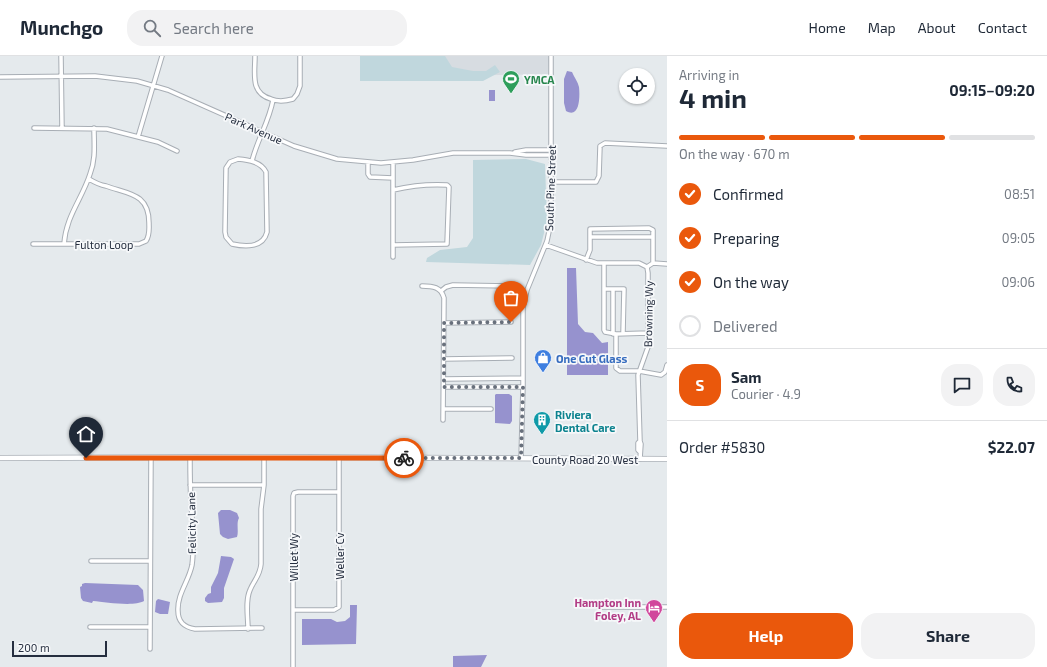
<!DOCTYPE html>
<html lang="en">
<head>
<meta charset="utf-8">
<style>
  :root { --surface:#fff; --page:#f2f2f3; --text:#1f2937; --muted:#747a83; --line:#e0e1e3; --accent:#ea580c }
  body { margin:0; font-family:"Exo 2",sans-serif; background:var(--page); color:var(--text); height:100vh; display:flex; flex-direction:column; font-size:15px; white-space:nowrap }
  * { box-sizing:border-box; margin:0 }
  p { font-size:13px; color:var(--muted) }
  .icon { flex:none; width:22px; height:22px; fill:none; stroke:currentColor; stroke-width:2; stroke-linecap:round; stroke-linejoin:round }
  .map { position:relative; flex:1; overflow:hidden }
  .sheet { display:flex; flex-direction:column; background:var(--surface); width:380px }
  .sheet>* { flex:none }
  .fabs { position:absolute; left:619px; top:12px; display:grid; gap:8px }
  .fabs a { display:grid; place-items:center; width:36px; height:36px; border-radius:50%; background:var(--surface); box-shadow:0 1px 3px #0004; font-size:20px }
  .scale { position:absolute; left:12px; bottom:10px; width:95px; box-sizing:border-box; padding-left:4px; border:2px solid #252e3f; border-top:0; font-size:11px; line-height:14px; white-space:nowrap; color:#252e3f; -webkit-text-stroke:3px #f6f8fa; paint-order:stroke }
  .pin { position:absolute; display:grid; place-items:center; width:34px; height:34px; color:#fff; margin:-41px -17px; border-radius:50% 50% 50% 0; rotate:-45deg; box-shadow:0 0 4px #0007 }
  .pin .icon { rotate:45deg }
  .courier { position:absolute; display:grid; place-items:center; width:40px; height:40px; margin:-20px; border:3px solid #ea580c; border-radius:50%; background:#fff; color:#222; box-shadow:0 1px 5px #0007 }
  .head em { font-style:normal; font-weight:700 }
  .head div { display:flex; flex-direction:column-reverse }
  .head { display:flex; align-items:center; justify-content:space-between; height:68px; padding:0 12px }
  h1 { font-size:26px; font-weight:700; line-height:30px }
  .bar { display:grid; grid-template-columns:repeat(4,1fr); gap:6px 4px; align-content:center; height:48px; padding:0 12px }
  .bar i { height:5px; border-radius:3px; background:var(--line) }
  .bar .selected { background:var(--accent) }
  .bar p { grid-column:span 4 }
  .line { display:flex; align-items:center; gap:10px; padding:0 12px; border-top:1px solid var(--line) }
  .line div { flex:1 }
  .round { display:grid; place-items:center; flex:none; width:42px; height:42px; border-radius:16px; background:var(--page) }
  ol { padding:0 12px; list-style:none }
  li { display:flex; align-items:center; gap:12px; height:44px }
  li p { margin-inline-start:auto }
  li .icon { padding:4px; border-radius:50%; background:var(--accent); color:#fff; stroke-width:4 }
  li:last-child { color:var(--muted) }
  li i { width:22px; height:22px; border:2px solid var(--line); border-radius:50% }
  .action { display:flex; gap:8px; margin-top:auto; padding:8px 12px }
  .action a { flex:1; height:46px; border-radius:16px; background:var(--accent); color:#fff; font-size:16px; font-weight:700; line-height:46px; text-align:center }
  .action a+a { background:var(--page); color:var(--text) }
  header { display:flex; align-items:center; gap:24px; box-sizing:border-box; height:56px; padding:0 20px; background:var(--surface); border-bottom:1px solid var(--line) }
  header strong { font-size:19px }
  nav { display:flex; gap:22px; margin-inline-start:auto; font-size:14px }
  .search { width:280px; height:36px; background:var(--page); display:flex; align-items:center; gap:10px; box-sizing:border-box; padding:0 14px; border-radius:16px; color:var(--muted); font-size:15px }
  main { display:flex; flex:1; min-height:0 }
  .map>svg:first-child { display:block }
</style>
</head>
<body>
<header>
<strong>Munchgo</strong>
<div class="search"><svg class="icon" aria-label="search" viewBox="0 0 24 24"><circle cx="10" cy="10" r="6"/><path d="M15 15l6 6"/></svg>Search here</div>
<nav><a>Home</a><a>Map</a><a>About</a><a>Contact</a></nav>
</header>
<main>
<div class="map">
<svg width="667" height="611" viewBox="0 0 667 611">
  <rect width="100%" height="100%" fill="#e5eaed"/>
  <path fill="#d7dce1" d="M367,0H549L548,18L367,22Z"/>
  <path fill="#c0d7dd" d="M360,0H445L452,11L473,15H486L495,9L500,16L483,25H360Z
    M526,103L545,108L547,165L541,189L530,209L426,206L427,202L440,194L467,191L473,182V104Z"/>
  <path fill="#9692ce" d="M567,15L572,16C574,21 578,26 579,31C580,40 580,63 566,55L564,47V23Z
    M489,34H495V45H489Z
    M567,212H576L578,268L585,276L593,277L602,287L608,286V319H567Z
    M496,338H509L512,340V365L510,368L495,367V339Z
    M221,454H230L237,457L239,462C236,467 239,475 237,481L228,483L223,481L220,478L218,457Z
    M221,500L231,501L234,503L224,532V542L222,546L208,547L205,545V542L208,538L211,537V531L218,517Z
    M85,527L138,529L143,534L144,545C134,551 105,546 93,545L92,547L83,545L81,542L80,531L82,530V528Z
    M158,543L170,546L168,558H160L155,556L156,545Z
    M350,549H357L356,588L302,589V563H331L337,566L345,565L350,561Z
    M487,599L481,611H453V600Z"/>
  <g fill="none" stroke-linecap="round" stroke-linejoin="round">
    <defs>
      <path id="minor" d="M61,0L62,72
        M255,0C255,18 250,37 271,43C278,46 286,45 293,43L297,38L300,30V0
        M0,21L95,20L137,25L168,34L294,90L337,103L381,107L413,104L453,97H510L526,99H551
        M34,72L107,73L158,86L177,95
        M138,81L162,0
        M515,96L526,94H551
        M238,103C249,104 261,106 266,116L267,176C263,192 245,191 232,188L226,181L225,176L226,112L230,106Z
        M252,105C257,84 269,66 273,44
        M368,106V118L370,121L393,122
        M393,106V201
        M551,126H596L599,120L600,90L605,87L667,90
        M393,134C410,130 429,128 447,129L449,131L447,188L393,189
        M590,181H653
        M33,188H139L146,185C150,179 149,173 149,167C149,137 128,138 106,130C100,129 94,126 89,123
        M64,188C66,160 82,143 90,118C96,103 94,88 94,72
        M546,189L597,207H639L647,211L648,217V291L638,319L640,385
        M586,204L590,194V173L649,172L653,174V207L647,211
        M604,207V274L605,276L616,278
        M653,207L667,208
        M422,230C433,230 441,231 444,242L443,364
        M604,233H624L623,277
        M441,235L446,231L453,229L511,230
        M444,267L511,266
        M648,277L616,278V312L620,315H639L661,319L665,316L667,309
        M613,278V233
        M444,303L512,302
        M444,323L523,322
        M444,331H523
        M444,353H491
        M640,396L638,394V387L640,385L641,388L640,403
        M190,402C190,416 190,430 191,445C192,466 195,487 192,509C189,525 177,538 178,555C178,566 184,571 195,573L262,572
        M521,402L523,331V252L527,234L547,185L551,166V0
        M190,429H264
        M91,505H150
        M599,551H667
        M293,554H334L339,551V402
        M90,571H150
        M248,573C248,561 245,545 250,534C254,524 260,520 261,508V453L264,429V401
        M150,593L151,402
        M293,611V440L294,437L298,436H339"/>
      <path id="tertiary" d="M0,402L264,401L667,403"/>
    </defs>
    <use href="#minor" stroke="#a8aeb5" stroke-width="5.5"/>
    <use href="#tertiary" stroke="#a8aeb5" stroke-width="6"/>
    <use href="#minor" stroke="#fff" stroke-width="3.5"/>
    <use href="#tertiary" stroke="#fff" stroke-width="4.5"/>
  </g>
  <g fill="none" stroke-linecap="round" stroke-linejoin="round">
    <path stroke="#68707c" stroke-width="4" stroke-dasharray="0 7.2" d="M404,402H521L523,331H444V267L511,266"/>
    <path stroke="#ea580c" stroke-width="5" d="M86,402H404"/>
  </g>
  <defs>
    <symbol id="stadium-pin" viewBox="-11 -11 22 30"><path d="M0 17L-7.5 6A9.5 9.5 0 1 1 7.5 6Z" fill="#2e9e5b" stroke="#f6f8fa"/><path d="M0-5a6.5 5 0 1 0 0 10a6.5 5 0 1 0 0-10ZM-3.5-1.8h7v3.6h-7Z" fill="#fff"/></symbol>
    <symbol id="shop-pin" viewBox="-11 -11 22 30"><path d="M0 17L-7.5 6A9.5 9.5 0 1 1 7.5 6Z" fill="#3f7fe0" stroke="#f6f8fa"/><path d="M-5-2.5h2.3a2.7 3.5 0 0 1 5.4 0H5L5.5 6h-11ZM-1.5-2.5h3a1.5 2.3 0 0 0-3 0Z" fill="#fff"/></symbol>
    <symbol id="building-pin" viewBox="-11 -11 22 30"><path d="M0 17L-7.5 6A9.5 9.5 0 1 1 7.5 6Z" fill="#0f9aa8" stroke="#f6f8fa"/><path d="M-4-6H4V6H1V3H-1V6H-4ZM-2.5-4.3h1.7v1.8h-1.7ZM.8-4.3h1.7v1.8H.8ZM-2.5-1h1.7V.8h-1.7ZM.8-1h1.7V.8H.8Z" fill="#fff"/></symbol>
    <symbol id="hotel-pin" viewBox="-11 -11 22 30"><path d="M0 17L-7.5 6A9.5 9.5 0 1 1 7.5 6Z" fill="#d1479c" stroke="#f6f8fa"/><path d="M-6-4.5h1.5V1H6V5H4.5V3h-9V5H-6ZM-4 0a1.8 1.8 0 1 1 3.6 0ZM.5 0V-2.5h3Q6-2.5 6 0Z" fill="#fff"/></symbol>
  </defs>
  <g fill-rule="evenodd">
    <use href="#stadium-pin" x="501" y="13" width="20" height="27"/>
    <use href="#shop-pin" x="533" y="292" width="20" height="27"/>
    <use href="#building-pin" x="532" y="354" width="20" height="27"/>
    <use href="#hotel-pin" x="644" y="542" width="20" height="27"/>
  </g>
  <g text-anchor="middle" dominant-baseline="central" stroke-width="3.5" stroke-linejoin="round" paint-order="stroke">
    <g font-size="11" font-weight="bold" fill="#27864d" stroke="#f6f8fa" text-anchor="start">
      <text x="524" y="23">YMCA</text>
    </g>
    <g font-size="11" fill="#252e3f" stroke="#f6f8fa">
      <text transform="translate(254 72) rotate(24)">Park Avenue</text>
      <text transform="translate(550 132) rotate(-88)">South Pine Street</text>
      <text x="104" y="188">Fulton Loop</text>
      <text transform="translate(648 258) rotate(-89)">Browning Wy</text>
      <text x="585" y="403">County Road 20 West</text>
      <text transform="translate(191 467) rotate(-91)">Felicity Lane</text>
      <text transform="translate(339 500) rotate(-90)">Weller Cv</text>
      <text transform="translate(293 501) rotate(-90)">Willet Wy</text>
    </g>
    <g font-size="11" font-weight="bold" fill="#366cbe" stroke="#f6f8fa" text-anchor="start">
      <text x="556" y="302">One Cut Glass</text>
    </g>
    <g font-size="11" font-weight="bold" fill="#0d838f" stroke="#f6f8fa" text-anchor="start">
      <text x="555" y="358">Riviera<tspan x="555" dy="13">Dental Care</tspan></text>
    </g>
    <g font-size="11" font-weight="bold" fill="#b23c85" stroke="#f6f8fa" text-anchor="end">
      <text x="641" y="546">Hampton Inn<tspan x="641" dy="13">Foley, AL</tspan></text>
    </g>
  </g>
</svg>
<div class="fabs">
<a><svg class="icon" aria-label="locate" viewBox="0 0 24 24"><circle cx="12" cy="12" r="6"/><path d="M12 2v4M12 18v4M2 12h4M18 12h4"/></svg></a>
</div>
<div class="scale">200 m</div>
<div class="pin" style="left:511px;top:266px;background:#ea580c"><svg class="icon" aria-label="bag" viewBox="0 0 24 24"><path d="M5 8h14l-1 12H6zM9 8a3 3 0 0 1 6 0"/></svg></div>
<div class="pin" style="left:86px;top:402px;background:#1f2937"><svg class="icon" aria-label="home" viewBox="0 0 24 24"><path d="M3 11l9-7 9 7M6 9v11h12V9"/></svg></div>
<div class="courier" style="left:404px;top:402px"><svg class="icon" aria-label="bike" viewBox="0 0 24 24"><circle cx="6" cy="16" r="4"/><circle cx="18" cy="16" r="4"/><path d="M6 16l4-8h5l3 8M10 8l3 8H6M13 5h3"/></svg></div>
</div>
<section class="sheet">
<div class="head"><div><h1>4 min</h1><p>Arriving in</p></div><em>09:15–09:20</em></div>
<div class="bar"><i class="selected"></i><i class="selected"></i><i class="selected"></i><i></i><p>On the way · 670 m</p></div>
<ol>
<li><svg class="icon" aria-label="check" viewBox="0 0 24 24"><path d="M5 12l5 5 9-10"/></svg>Confirmed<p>08:51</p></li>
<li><svg class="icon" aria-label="check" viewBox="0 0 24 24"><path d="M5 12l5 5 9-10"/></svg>Preparing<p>09:05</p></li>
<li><svg class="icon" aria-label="check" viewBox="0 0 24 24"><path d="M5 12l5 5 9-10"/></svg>On the way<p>09:06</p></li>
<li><i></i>Delivered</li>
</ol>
<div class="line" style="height:72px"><b class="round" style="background:var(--accent);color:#fff">S</b><div><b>Sam</b><p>Courier · 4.9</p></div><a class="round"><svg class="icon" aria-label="chat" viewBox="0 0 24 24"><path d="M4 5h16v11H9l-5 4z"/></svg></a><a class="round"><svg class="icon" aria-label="phone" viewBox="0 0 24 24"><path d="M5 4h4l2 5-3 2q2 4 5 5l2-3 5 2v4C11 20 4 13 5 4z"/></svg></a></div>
<div class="line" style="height:52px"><div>Order #5830</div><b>$22.07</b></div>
<div class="action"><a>Help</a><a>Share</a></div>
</section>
</main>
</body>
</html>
